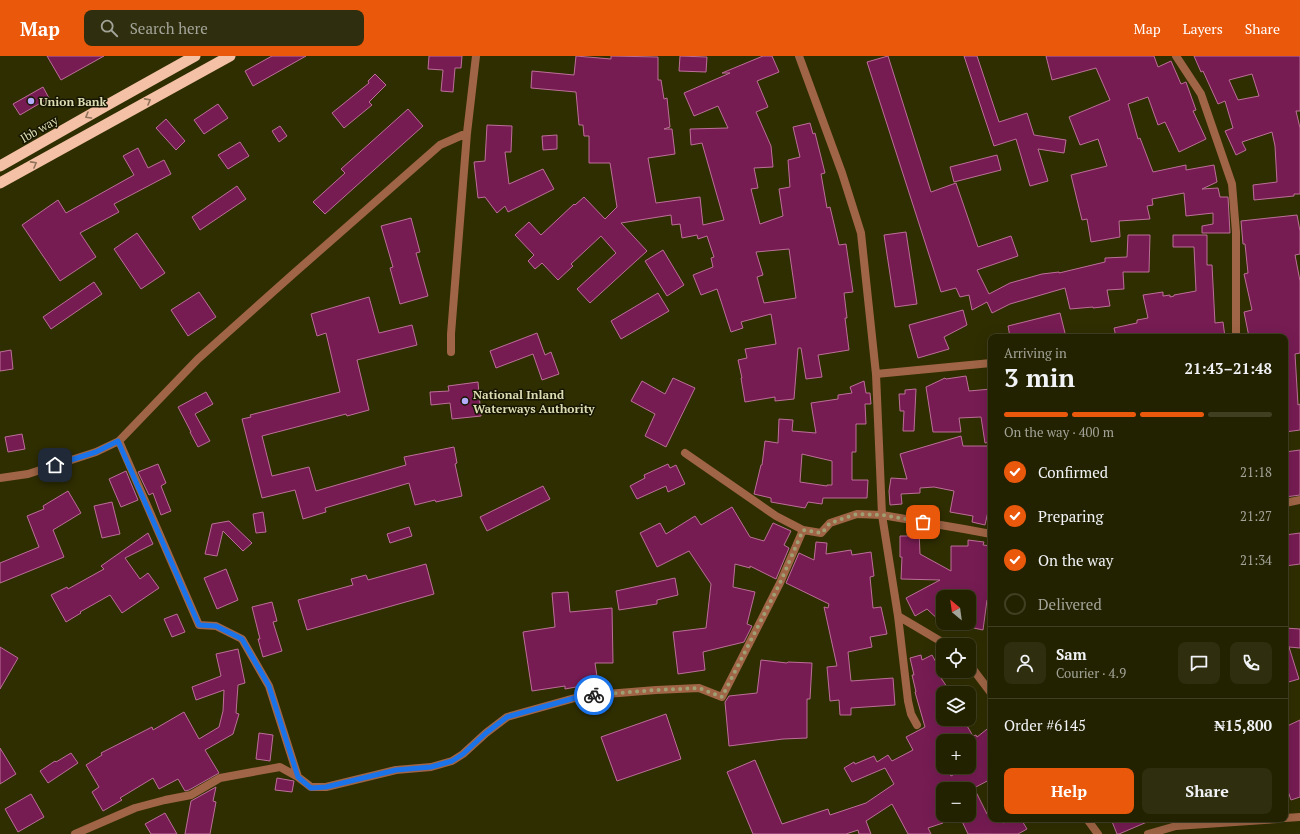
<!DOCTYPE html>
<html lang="en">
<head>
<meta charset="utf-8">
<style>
  :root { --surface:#232200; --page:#2f2f0f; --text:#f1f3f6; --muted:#a3a499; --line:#403f22; --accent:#ea580c }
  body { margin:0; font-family:"PT Serif",serif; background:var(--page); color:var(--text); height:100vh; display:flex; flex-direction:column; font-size:15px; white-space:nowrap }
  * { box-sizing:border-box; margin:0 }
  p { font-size:13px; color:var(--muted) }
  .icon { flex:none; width:22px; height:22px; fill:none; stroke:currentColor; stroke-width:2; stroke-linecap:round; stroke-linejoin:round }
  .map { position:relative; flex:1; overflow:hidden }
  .details { position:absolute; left:988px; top:278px; width:300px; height:488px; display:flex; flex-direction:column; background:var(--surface); border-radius:8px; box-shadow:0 4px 16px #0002,0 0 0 1px var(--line) }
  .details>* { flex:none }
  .needle { width:26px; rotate:331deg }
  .buttons { position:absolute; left:936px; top:534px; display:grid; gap:8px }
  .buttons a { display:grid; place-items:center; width:40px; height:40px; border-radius:8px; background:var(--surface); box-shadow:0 4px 16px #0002,0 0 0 1px var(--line); font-size:20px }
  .pin { position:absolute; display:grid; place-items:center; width:34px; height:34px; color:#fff; margin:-17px; border-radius:8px; box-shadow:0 2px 6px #0006 }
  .courier { position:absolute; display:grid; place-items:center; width:40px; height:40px; margin:-20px; border:3px solid #1a73e8; border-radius:50%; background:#fff; color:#222; box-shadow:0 1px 5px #0007 }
  .head em { font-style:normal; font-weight:600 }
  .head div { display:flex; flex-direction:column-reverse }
  .head { display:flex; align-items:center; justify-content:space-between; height:68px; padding:0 16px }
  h1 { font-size:26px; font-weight:600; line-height:30px }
  .bar { display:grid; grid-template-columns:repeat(4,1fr); gap:6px 4px; align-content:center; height:48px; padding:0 16px }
  .bar i { height:5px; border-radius:3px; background:var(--line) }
  .bar .selected { background:var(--accent) }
  .bar p { grid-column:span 4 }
  .line { display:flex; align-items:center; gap:10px; padding:0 16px; border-top:1px solid var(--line) }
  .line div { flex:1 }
  .round { display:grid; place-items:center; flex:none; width:42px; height:42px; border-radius:8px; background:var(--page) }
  ol { padding:0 16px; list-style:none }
  li { display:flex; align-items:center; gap:12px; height:44px }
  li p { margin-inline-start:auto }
  li .icon { padding:4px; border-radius:50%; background:var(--accent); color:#fff; stroke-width:4 }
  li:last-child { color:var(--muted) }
  li i { width:22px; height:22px; border:2px solid var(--line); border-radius:50% }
  .primary-button { display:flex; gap:8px; margin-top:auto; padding:8px 16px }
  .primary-button a { flex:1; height:46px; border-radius:8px; background:var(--accent); color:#fff; font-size:16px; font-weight:600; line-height:46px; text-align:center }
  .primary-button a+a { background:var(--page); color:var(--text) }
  header { display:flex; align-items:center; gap:24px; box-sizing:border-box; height:56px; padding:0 20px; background:var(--accent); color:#fff }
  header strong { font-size:19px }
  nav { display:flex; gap:22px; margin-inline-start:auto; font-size:14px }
  .search { width:280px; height:36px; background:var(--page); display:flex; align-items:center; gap:10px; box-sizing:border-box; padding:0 14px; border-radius:8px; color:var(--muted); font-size:15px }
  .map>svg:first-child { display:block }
</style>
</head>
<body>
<header>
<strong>Map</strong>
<div class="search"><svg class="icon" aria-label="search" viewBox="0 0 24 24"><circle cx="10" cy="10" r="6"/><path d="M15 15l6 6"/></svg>Search here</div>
<nav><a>Map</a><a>Layers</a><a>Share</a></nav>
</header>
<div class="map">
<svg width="1300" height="778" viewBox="0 0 1300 778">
  <rect width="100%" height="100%" fill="#2f2e00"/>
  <path fill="#761c53" stroke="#bc6f98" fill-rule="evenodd" d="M47,0H104L61,24Z
    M272,0H306L253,30L245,15Z
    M429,0H462L461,12H455L453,36L441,35L443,14L428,13Z
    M576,0L611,3V0L658,1V24H661L664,43L667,42L670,71L664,73H672L675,98L648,102L656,147L700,141L703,169L724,164L702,87L691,89L690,73L728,72L718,50L694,60L684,37L730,17H722L763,0H772L779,16L757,25L768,51L756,56L771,90L773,111L754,112L758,132L751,133L760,168L783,160L779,133L790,131L788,104L800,101L793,71L810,67L813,78L815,77L825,117L821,118L827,152L830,151L839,189L846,188L853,236L844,237L847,262H845L849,294L818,299L822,321L806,323L801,292H798L794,343L775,345V341L745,346L741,322H742L738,304L747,302L745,293L776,288L771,258L741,266L743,272L731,276L717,233L701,239L693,219L713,211L711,202L714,201L707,180L698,183L697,179L682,182L680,168L672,169L671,159L621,167L647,195L590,247L577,233L616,197L601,180L571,208L573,210L558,224L542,207L535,213L528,205L534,199L515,179L529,166L541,179L574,148L575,149L584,141L605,163L617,151L610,107H589V80H584L583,69H579L576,36L531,32L532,15L574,19ZM789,193L796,242L764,247L757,221L763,219L756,196Z
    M680,0L707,1L706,16L679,15Z
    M888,0L931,136L956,127L978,191L1011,180L1018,200L977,214L989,238L1010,227L1042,218L1059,216V217L1105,206V202L1127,201L1128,179H1150L1149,216H1123L1124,233L1107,234L1110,250L1093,252V251L1070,253L1065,232L1010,248L992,257L987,246L972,254L969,239L960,241L956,232L941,236L867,6Z
    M964,0H977L999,66L1027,57L1034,79L1066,84L1064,97L1038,93L1048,125L1030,130L1016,83L994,90Z
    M1046,0H1154L1158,11L1171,5L1181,28L1186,26L1196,54L1193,55L1206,83L1179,96L1165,66L1158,69L1148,41L1128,48L1138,83L1140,82L1153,116L1186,109V114L1214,109L1217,126L1202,133L1218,132L1220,141H1228L1230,177H1202V170L1213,168V157L1186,160L1184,137L1152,143L1153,149L1147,150L1150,163L1119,165L1120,181L1091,186L1087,163L1082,164L1071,119L1107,110L1098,83L1080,89L1069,61L1110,44L1096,12L1052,24Z
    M1194,0H1300V55H1296L1300,72V138H1294V140L1254,144L1253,129L1277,126L1275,90L1272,76L1242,86L1246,94L1236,99L1225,75L1233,72L1225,45L1218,48L1203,15L1201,16ZM1252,18L1259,40L1238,44L1229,24Z
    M375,18L386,29L369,46L372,49L344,72L332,57L369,27L368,25Z
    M43,31L49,42L20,59L13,48Z
    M218,48L228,62L204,78L194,64Z
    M408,53L423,70L325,158L313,146L345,117L341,113Z
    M166,63L185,85L176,94L156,72Z
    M487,69L512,70L511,96H505L509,128L543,113L554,133L508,156L505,150L497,157L485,141L478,142L474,106L485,105Z
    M280,70L287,80L279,86L272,75Z
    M557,79V93L543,94L542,80Z
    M240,86L249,100L228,113L218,99Z
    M138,92L148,112L164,104L171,118L114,148L119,156L80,177L96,201L60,225L22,169L58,144L66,157L134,119L123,100Z
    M997,99L1001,114L954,126L950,111Z
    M237,130L246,143L200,174L192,161Z
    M1297,159L1300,175V198L1295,199L1300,225V297L1295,298L1298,349L1300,348V374L1285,376V281H1249L1244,256L1252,254L1244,218L1248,217L1245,188H1243L1241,165Z
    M411,162L420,196L416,197L428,240L400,248L390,212L393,211L381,170Z
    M906,176L917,248L895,251L884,179Z
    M137,177L165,217L141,233L114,193Z
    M1173,179H1207V209H1212L1215,267L1223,266L1225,281H1116L1114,272L1137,267V264L1148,262L1143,239L1163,236V240L1170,239V241L1174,240V239L1196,235L1194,191H1173Z
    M663,194L684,229L667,240L645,205Z
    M94,226L102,238L51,273L43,261Z
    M199,236L216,261L188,280L171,254Z
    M658,237L669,255L621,283L611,265Z
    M369,241L379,277L412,269L417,289L357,304L369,354L347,360L346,358L262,380L272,420L309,411L316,435L406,409L404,401L454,391L457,407L455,408L462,440L436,446L435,444L415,449L409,427L325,452L326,456L303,463L295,434L262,442L242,363L251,361L250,359L340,336L326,277L317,280L311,258Z
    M963,254L967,269L944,281L949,293L918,302L909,269Z
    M1060,257L1066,281H1010L1008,270Z
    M537,277L545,299L551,296L559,318L542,324L533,298L496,312L490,295Z
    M11,294L13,313L0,315V296Z
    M966,320L969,335L991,333V386L985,387L981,361L959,362L961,376H933L926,331L945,322L946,323Z
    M673,322L695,332L666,391L645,380L655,358L631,345L642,325L665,338Z
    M864,325L866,337H870L871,348H865L866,368H856V396H852V424H868L867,442H823L822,448L808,446L805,452L771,446V442L754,438L761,409H762L765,385L778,387L779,363L793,364L792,375L816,377L811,347L838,343V339L852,337L850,331ZM802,398L832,405V429H827V430L800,426Z
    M478,326L481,360L452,363L450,347L431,349L430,336L449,335L448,330Z
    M916,333L914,375H903L904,355H900L899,338H905V334Z
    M206,336L213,348L195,358L210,385L198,391L190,376H191L178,351Z
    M22,378L25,393L8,396L5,381Z
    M961,380L963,390H991V442L985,469L972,466L973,460L950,456L954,435L934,431L920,432V437L901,438L902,448L890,449L889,435L891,422L907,423L900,398Z
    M1300,394V439L1285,441V396Z
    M158,408L166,427L161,430L171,455L161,459L153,437L149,439L138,416Z
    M668,408L670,412L676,409L685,428L668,436L666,430L637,443L630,430L645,422L644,419Z
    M126,415L138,444L121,451L109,423Z
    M543,430L550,443L487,475L480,461Z
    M68,435L81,457L53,474L64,501L0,527V507L39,491L27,460L44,453L43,450Z
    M112,446L120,478L102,482L94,450Z
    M732,451L750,481L764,485L773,467L791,475L784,489L789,492L776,523L750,510V512L735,508L733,531L755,536L747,568L752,570L744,586L703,596L705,614L678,618L673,576L706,572L711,528L689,495L657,511L640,477L660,467L666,478L695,460L701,469Z
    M263,456L266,476L256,477L253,458Z
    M229,465L252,487L243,495L223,475L217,500L205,498L212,468Z
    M409,471L412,480L390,487L387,478Z
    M919,474L920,498L951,515V490H968V484L984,486L983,489L991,490V545L987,544L983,574L969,571V541H943V568L927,553L915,560L906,542L940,524L901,523L902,501H900V480H907Z
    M148,477L153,488L125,502L140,523L148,517L159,532L122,557L110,539L80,556L81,557L66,566L51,539L67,531L68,533L104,513L101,510Z
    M1300,477V508L1285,510V479Z
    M816,486L827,487L826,498L851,494L852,499L871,496L874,520L870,521L873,552L881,551L887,578L870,581L872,591L848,596L851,625L893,622L895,649L851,652V659H840L839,644L830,645L827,611L837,610L824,551L828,552L829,548L786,527L799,497L814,504Z
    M426,508L434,538L307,574L298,544L353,529L351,523L366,519L368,524Z
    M226,513L238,544L217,553L204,522Z
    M675,522L678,539L657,544V548L619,554L616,535Z
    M568,536L570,556L612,552L613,607H595L598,627L565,633V630L532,635L523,576L555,571L552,537Z
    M272,546L277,565L273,566L282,595L263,601L258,583H260L252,551Z
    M177,558L185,576L172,581L164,563Z
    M1285,572L1300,573V592L1289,591L1299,623L1285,627Z
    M0,591L18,602L0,633Z
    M238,593L245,627L238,629L236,657L239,658L233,678L205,694L219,717L189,734L185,735L178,723L159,733L153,722L120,742L122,744L103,755L92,736L99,731L86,709L102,699L101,697L152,671L153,674L184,656L199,683L219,671L223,655L224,634L196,644L192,631L221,620L216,598Z
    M921,599L922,604L932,599L942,617L939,619L951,637H943V663H963L973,680L976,679L977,681L991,670V723L974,732L987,758L991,755V763H1001L1003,767L1010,763H1021L1027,773L1018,778H968L960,761L964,759H969V733H943V767L928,772L931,778H908L892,748L866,765L871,778H859L858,774L846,778H753L727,716L755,704L782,768L828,753L830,759L866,747L894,728L885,712L852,726L844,712L854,706L855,708L874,700L877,706L888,699L892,705L913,694L906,681L925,671L915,636H916L912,619H914L910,602ZM943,685H969V711H967L951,720L946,711H943Z
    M761,604L787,607L788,606L812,607L810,643H807V682L783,683L729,690L725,646L729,640L757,637Z
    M666,658L681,703L617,725L601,681Z
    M1300,664V741L1291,744L1285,726V671Z
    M259,677L273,679L270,705L256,703Z
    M0,692L16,718L0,728Z
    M71,697L78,707L48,727L40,715L55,705L56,706Z
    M277,722L294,725L292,736L275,734Z
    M216,731L213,745L216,746L210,778H185L191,745Z
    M31,738L44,761L18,776L5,753Z
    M165,757L177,778H151L145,768Z
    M1111,763H1154L1119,778H1117Z"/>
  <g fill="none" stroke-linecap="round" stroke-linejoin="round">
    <path stroke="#a06546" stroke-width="8" d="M799,0L842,117L861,177L876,318L882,459L898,560L947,589
      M1176,0L1201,38L1232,128L1236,176V281
      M451,296V278L467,77L476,0
      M876,318L991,307
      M119,385L199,569L216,570L242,583L269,630L298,721
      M685,397L776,460L803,474L821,477L830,467L857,458L882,459L964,473L991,478
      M0,422L28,418L96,396L119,385L198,303L292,219L440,89L467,77
      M1285,447L1300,444
      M898,560L908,645L911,658L917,669
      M969,608L991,637
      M1285,762L1300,761
      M1087,763L1098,778
      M75,778L135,752L165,744L191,739L220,722L280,711L298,721L311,731H326L396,714L431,711L452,705L463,698L486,677L507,661L582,640L656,634L699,632L722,641L780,527L803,474
      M1148,778L1176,770L1278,763"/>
    <path stroke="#f4c0a6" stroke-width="11" d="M0,110L109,48L195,0
      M0,127L230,0"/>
  </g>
  <defs><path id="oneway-chevron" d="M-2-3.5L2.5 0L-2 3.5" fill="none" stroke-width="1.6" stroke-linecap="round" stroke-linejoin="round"/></defs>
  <g stroke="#90735b">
    <use href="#oneway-chevron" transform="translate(148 45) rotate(-29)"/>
    <use href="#oneway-chevron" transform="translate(88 60) rotate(150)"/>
    <use href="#oneway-chevron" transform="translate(34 108) rotate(-29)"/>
  </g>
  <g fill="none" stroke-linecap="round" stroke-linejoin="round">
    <path stroke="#9f9f74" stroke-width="4" stroke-dasharray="0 7.2" d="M594,639L656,634L699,632L722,641L780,527L803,474L822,477L830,467L857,458L882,459L923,466"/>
    <path stroke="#1a73e8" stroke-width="5" d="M55,409L96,396L118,385L199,569L216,570L242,583L269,630L298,721L311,732L326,731L396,714L431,711L452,705L463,698L486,677L507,661L582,640L594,639"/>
  </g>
  <g fill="#b3acf9" stroke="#161500" stroke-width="1.5">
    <circle cx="31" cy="45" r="4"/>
    <circle cx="465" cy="345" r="4"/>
  </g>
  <g text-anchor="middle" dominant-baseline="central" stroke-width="3" stroke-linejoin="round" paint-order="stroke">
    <g font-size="12" font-weight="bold" fill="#dcdcb3" stroke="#161500" text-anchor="start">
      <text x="39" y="45">Union Bank</text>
      <text x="473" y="338">National Inland<tspan x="473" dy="14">Waterways Authority</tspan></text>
    </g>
    <g font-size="12" fill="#dcdcb3" stroke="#161500">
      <text transform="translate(39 73) rotate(-30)">Ibb way</text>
    </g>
  </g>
</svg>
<div class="buttons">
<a><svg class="needle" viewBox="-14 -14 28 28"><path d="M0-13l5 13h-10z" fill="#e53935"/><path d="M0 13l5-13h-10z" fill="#a3a499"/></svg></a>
<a><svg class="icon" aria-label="locate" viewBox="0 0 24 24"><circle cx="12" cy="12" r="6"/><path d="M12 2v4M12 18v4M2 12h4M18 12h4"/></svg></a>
<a><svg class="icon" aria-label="layers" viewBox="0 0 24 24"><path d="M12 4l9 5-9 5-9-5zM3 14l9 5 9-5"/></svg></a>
<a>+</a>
<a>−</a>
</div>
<div class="pin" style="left:923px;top:466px;background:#ea580c"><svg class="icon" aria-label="bag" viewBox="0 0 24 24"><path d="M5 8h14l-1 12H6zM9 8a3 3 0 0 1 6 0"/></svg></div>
<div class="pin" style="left:55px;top:409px;background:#1f2937"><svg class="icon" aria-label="home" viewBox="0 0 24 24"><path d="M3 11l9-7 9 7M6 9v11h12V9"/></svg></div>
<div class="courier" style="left:594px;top:639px"><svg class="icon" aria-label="bike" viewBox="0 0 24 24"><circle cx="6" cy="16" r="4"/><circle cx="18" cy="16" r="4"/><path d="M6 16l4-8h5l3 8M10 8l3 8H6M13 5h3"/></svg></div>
<section class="details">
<div class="head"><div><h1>3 min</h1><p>Arriving in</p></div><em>21:43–21:48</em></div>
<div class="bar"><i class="selected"></i><i class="selected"></i><i class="selected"></i><i></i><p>On the way · 400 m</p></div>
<ol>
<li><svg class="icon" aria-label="check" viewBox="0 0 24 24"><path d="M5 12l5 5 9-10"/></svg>Confirmed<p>21:18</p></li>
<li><svg class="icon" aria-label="check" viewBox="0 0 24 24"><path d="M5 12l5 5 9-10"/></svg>Preparing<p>21:27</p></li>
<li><svg class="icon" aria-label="check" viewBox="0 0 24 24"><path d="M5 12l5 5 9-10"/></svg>On the way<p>21:34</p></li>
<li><i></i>Delivered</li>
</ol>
<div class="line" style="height:72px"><a class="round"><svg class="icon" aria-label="person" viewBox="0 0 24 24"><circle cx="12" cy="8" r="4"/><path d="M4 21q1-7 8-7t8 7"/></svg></a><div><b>Sam</b><p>Courier · 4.9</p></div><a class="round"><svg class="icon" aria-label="chat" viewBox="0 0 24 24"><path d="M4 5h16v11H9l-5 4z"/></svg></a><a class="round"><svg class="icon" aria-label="phone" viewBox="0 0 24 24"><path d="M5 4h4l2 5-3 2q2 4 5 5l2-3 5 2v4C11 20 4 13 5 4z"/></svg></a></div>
<div class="line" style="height:52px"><div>Order #6145</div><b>₦15,800</b></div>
<div class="primary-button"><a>Help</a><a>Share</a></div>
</section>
</div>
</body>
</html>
